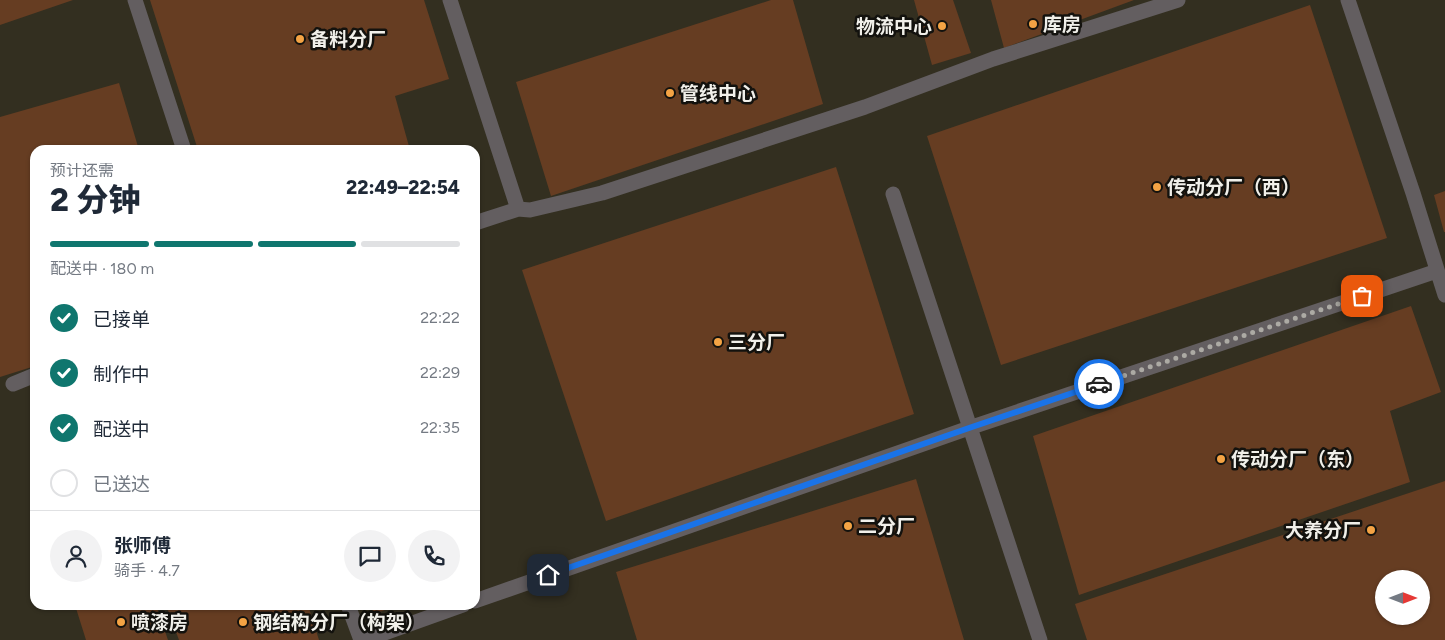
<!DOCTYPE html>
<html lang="zh">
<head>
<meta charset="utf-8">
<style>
  :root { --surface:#fff; --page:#f2f2f3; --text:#1f2937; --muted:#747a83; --line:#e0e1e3; --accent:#0f766e }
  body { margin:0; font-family:Figtree,"Noto Sans SC",sans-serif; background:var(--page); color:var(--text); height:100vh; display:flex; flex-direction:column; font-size:19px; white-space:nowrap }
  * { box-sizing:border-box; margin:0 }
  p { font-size:16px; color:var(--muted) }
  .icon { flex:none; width:28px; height:28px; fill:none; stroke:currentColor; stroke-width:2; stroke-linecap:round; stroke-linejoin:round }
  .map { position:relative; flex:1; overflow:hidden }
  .sheet { position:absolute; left:30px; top:145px; width:450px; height:465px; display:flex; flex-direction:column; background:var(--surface); border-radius:15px; box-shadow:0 1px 4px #0004 }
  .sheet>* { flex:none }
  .needle { width:32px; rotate:90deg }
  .buttons { position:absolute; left:1375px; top:570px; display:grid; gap:10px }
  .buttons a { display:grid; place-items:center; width:55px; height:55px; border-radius:50%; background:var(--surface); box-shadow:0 1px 4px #0004; font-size:25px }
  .pin { position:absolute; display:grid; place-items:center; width:42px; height:42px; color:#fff; margin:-21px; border-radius:10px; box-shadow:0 2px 8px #0006 }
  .courier { position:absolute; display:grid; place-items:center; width:50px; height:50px; margin:-25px; border:4px solid #1a73e8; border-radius:50%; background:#fff; color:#222; box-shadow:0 1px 6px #0007 }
  .summary em { font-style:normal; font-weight:800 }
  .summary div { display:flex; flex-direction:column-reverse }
  .summary { display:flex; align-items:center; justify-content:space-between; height:85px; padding:0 20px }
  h1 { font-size:32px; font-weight:800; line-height:38px }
  .bar { display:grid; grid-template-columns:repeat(4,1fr); gap:8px 5px; align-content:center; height:60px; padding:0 20px }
  .bar i { height:6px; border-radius:4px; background:var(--line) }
  .bar .selected { background:var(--accent) }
  .bar p { grid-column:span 4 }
  .line { display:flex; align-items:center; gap:12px; padding:0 20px; border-top:1px solid var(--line) }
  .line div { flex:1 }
  .round { display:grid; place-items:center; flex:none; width:52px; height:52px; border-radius:26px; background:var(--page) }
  ol { padding:0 20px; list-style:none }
  li { display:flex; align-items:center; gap:15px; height:55px }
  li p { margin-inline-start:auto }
  li .icon { padding:5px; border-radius:50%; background:var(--accent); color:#fff; stroke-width:4 }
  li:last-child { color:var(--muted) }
  li i { width:28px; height:28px; border:2px solid var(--line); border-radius:50% }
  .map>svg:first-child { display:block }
</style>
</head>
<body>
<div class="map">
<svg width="1445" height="640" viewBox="0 0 1445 640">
  <rect width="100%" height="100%" fill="#2c2921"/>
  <path fill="#332f20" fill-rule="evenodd" d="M0,0H1445V640H0ZM35,150H475V605H35ZM1384,579H1421V616H1384Z"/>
  <path fill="#663d22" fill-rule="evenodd" d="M0,0H73L0,25Z
    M150,0H424L449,79L395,96L410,150H198Z
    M771,0H793L823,104L551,196L516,82Z
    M914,0H953L971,53L932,65Z
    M991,0H1134L1004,48Z
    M1310,5L1387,238L1001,365L927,136Z
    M119,83L139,150H35V366L0,377V117Z
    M836,167L914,414L606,521L522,270Z
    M1445,191V232H1444L1434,195Z
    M1411,306L1441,392L1390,411L1410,482L1079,595L1033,436Z
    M916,479L964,640H637L616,572Z
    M1445,481V640H1087L1075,604ZM1384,579H1421V616H1384Z
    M75,605H156L168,640H86Z
    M166,605H308L319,640H179Z
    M370,605H399L374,614Z"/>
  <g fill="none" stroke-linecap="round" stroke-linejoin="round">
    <path stroke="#635e60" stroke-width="15" d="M135,0L184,150
      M450,0L518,209
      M1348,0L1413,193L1445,295
      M893,194L1040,640
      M475,223L518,209L530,210L602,193L865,107L993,59L1178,0
      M13,384L35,375
      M475,601L969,428L1437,271
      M348,605L361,640
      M365,640L463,605"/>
  </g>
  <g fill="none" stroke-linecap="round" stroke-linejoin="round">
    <path stroke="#acaaa4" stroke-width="5" stroke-dasharray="0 9" d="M1099,384L1362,296"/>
    <path stroke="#1a73e8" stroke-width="6" d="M548,575L969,428L1099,384"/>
  </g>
  <g fill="#f4a344" stroke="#13120e" stroke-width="2">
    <circle cx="1033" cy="24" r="5"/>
    <circle cx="942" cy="26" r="5"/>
    <circle cx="300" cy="39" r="5"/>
    <circle cx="670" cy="93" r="5"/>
    <circle cx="1157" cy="187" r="5"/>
    <circle cx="718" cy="342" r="5"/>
    <circle cx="1221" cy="459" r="5"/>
    <circle cx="848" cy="526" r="5"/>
    <circle cx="1371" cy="530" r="5"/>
    <circle cx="121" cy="622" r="5"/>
    <circle cx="243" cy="622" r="5"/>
  </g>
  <g text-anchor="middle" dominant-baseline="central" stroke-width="5" stroke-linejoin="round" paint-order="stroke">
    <g font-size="19" font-weight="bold" fill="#f1f0ea" stroke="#13120e" text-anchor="start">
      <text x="1043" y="24">库房</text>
      <text x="932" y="26" text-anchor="end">物流中心</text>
      <text x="310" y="39">备料分厂</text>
      <text x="680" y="93">管线中心</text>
      <text x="1167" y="187">传动分厂（西）</text>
      <text x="728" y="342">三分厂</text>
      <text x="1231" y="459">传动分厂（东）</text>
      <text x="858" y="526">二分厂</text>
      <text x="1361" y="530" text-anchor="end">大养分厂</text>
      <text x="131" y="622">喷漆房</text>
      <text x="253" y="622">钢结构分厂（构架）</text>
    </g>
  </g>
</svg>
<div class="buttons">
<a><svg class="needle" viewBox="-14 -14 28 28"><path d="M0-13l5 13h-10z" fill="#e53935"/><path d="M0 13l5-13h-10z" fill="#747a83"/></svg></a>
</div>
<div class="pin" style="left:1362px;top:296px;background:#ea580c"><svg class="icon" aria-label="bag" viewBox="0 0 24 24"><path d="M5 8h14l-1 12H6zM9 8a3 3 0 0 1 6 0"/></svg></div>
<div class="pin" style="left:548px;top:575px;background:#1f2937"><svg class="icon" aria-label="home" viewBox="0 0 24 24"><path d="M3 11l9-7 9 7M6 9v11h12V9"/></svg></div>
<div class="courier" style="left:1099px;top:384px"><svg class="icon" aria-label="car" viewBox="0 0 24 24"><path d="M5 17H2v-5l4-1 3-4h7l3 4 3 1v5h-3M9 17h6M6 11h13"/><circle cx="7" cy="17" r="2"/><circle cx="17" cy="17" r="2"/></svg></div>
<section class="sheet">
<div class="summary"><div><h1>2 分钟</h1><p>预计还需</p></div><em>22:49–22:54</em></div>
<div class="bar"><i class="selected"></i><i class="selected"></i><i class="selected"></i><i></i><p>配送中 · 180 m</p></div>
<ol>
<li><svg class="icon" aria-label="check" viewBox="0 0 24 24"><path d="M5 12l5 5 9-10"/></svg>已接单<p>22:22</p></li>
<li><svg class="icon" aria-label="check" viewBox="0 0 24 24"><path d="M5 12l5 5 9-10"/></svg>制作中<p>22:29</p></li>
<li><svg class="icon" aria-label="check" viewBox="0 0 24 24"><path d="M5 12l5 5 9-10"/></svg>配送中<p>22:35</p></li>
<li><i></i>已送达</li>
</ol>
<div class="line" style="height:90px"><a class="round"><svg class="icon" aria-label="person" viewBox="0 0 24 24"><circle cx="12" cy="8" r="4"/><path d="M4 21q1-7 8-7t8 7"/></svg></a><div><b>张师傅</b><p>骑手 · 4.7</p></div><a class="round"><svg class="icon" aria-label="chat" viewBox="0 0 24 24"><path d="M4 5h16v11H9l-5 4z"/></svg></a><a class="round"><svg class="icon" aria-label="phone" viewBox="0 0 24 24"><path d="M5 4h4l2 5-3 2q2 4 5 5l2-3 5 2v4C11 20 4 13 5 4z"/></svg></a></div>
</section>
</div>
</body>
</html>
